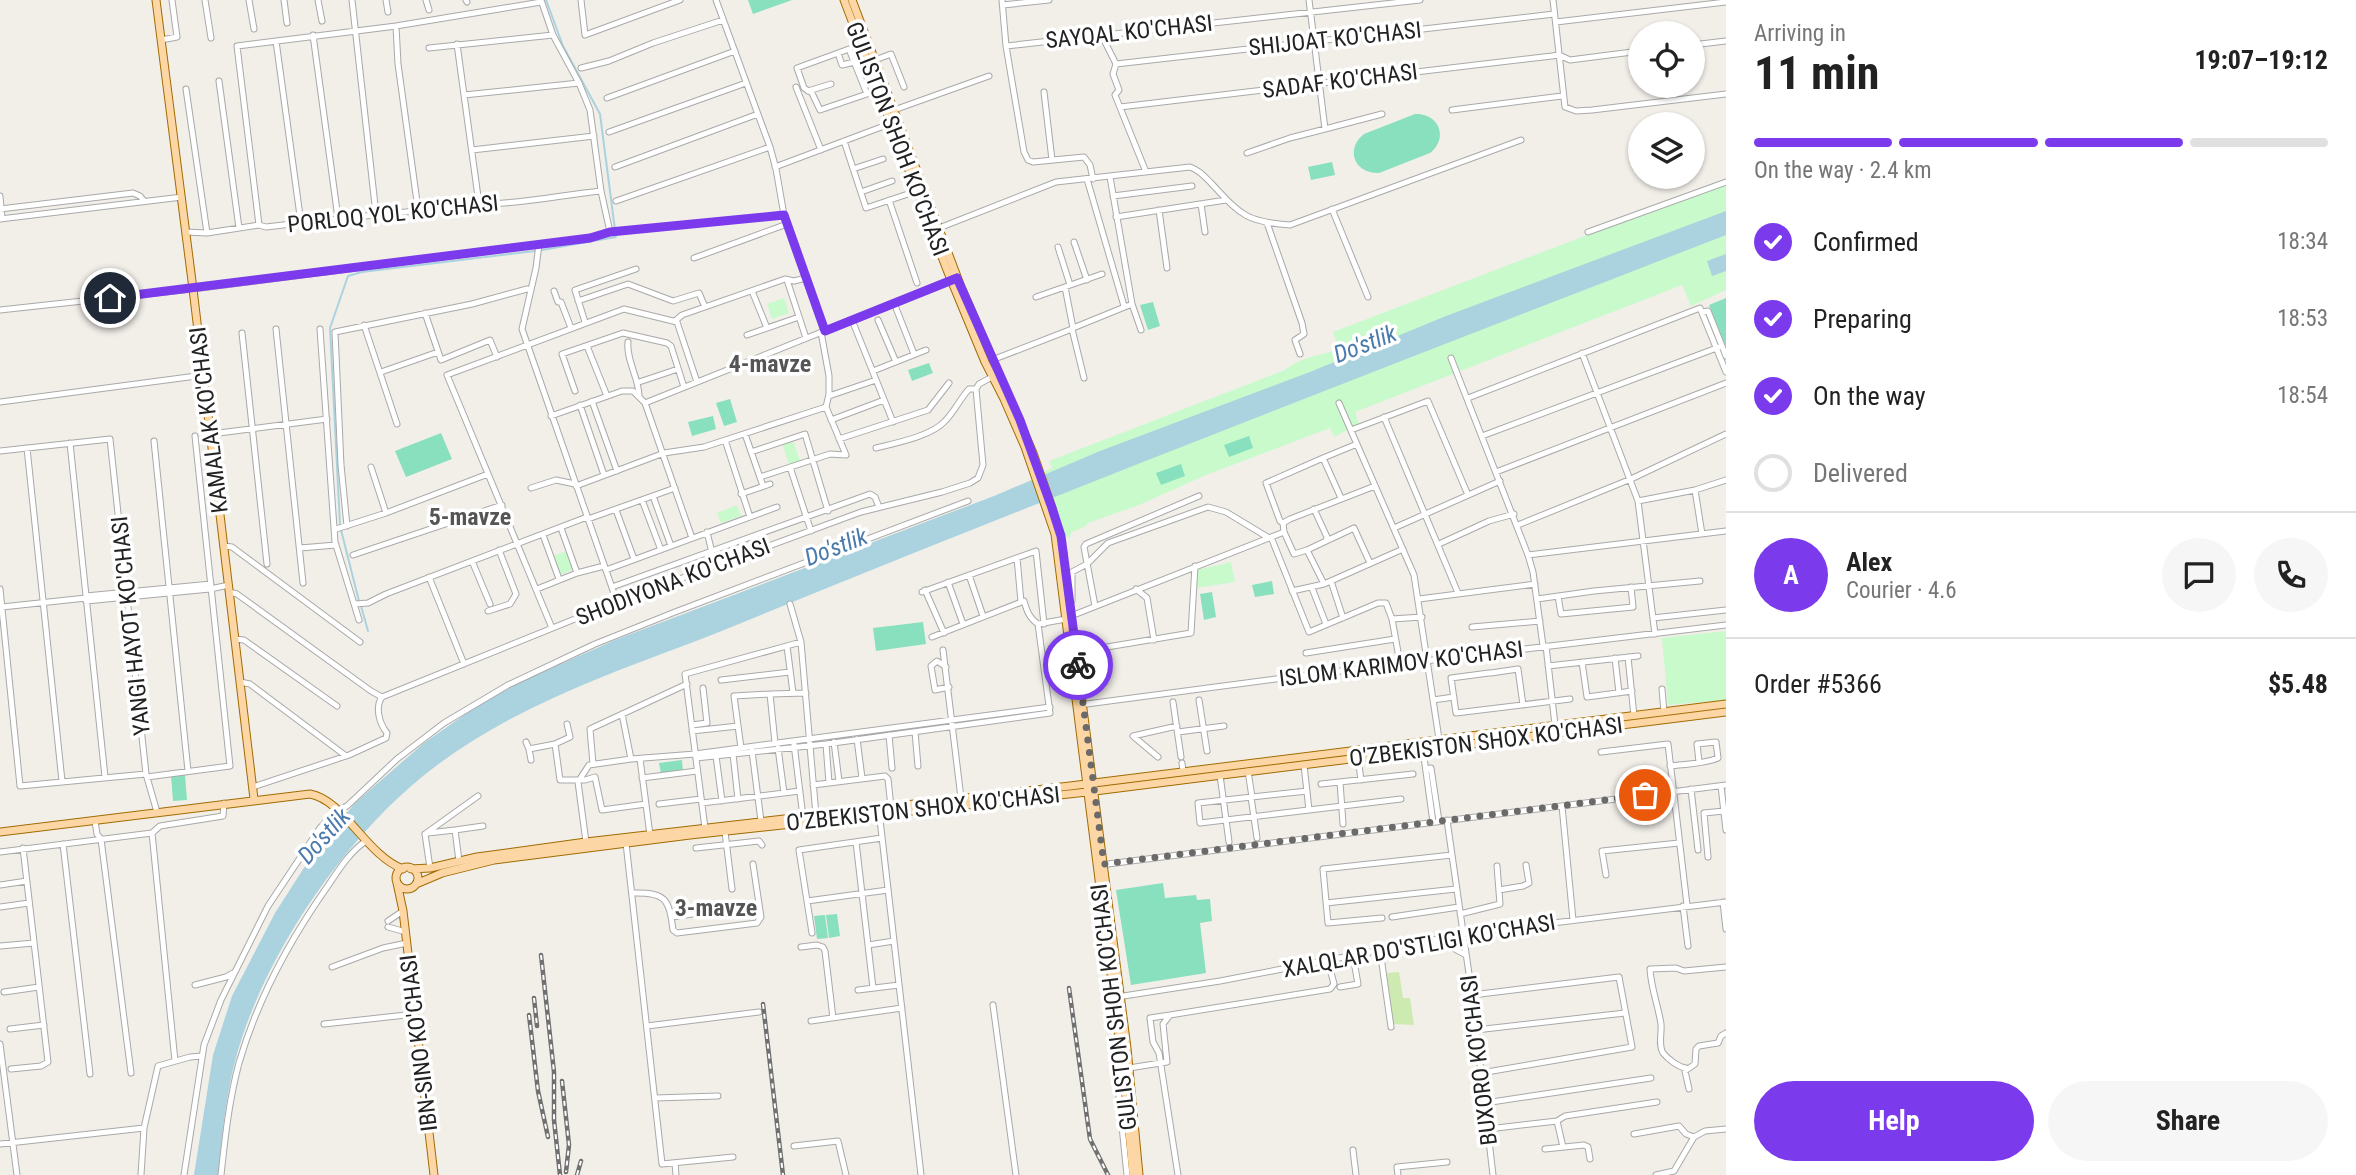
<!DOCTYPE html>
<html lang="en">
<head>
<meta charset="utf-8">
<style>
  :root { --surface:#fff; --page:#f6f6f6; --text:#222; --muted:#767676; --line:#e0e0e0; --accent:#7c3aed }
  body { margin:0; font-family:"Roboto Condensed",sans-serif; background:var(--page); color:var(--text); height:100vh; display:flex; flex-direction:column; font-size:26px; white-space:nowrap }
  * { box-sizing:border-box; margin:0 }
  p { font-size:23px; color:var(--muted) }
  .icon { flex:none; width:38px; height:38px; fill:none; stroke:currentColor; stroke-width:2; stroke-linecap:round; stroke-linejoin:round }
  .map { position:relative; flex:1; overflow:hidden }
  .drawer { display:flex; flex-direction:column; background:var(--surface); width:630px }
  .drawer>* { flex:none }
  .controls { position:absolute; left:1628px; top:21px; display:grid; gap:14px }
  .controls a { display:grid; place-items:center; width:77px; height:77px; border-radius:50%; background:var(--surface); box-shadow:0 2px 5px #0004; font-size:35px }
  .pin { position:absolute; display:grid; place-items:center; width:60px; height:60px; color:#fff; margin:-30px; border:4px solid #fff; border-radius:50%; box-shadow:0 2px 7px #0007 }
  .courier { position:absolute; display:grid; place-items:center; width:70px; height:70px; margin:-35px; border:5px solid #7c3aed; border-radius:50%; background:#fff; color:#222; box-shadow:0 2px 9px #0007 }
  .head em { font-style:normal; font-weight:700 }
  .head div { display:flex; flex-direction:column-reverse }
  .head { display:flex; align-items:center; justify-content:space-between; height:119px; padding:0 28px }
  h1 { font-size:46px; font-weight:700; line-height:52px }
  .bar { display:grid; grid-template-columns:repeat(4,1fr); gap:10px 7px; align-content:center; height:84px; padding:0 28px }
  .bar i { height:9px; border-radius:5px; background:var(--line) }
  .bar .active { background:var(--accent) }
  .bar p { grid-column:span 4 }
  .line { display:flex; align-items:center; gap:18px; padding:0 28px; border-top:2px solid var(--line) }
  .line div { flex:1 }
  .round { display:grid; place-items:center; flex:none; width:74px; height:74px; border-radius:37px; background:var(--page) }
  ol { padding:0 28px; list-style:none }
  li { display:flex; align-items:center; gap:21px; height:77px }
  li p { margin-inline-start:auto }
  li .icon { padding:7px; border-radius:50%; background:var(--accent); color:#fff; stroke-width:4 }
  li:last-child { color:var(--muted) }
  li i { width:38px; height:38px; border:4px solid var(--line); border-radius:50% }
  .cta { display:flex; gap:14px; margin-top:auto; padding:14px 28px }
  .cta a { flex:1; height:80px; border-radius:42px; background:var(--accent); color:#fff; font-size:28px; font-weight:700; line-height:80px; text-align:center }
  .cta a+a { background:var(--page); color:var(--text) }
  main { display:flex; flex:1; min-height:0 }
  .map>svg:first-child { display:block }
</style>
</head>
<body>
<main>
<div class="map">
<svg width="1726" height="1175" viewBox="0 0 1726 1175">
  <rect width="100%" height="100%" fill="#f2efe9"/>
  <path fill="#cdebb0" d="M1399,972L1403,998H1410L1414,1025L1393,1024L1387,973Z"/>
  <path fill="#c8facc" d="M1726,182V290L1691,306L1682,285L1355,412L1359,424L1334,437L1330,428L1206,475L1139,505L1088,523L1086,526L1072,532L1069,538L1064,533L1042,473L1052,468L1049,461L1285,370C1300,357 1320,356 1339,349L1333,332Z
    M784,298L789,313L772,319L767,304Z
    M793,441L800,461L789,464L782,444Z
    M737,505L741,516L721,523L717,513Z
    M567,551L574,569L560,575L553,556Z
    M1231,562L1235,582L1196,588L1197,570Z
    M1726,631V700L1668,705L1662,638Z"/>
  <path fill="#88e0be" d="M748,0H792L753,14Z
    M1415,114C1439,113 1449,138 1430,153L1379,173C1354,174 1345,149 1364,134Z
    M1332,162L1335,175L1311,180L1308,167Z
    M1726,298V347L1709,305Z
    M1153,302L1160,326L1148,330L1140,305Z
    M929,363L933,373L912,381L908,370Z
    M730,399L737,422L724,426L716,403Z
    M713,416L716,429L692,436L688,422Z
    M441,433L452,459L406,477L395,451Z
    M1249,436L1253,448L1229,457L1224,445Z
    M1181,464L1185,476L1161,485L1156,473Z
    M1272,581L1274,594L1255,597L1252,585Z
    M1212,592L1216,617L1204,620L1200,594Z
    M923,622L926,644L876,651L873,628Z
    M682,760L683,771L661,774L659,763Z
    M185,775L187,800L173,801L171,776Z
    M1163,883L1165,898L1196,895L1197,900L1210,899L1212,921L1200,923L1206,973L1131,985L1116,890Z
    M837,914L840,936L829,938L826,915Z
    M825,915L828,938L817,939L814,916Z"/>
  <path fill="#aad3df" d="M1726,211V235C1427,351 1129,466 832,586C782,606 733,627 683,646C592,680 500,714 423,776C343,841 265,954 237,1054C226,1093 222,1135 218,1175H194L213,1055L232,996L275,913L309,860L355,803L424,743L480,704L527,679L615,640L994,496L1100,451L1310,372L1446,316Z
    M1726,254V271L1712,276L1707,261Z"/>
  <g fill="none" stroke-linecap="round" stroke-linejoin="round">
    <path stroke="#aad3df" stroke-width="2" d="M546,0L563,46L600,114L615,230
      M542,250L616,237
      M340,525L330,328L348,276L362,272L535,251
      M341,530L359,601
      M361,606L368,631"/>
    <defs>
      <path id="minor" d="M205,0L211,38
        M249,0L254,29
        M284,0L287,23
        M318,0L322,21
        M352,0L376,214
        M386,0L388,12
        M426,0L429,10
        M466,0L467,2
        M541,0L553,35L579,83L590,110L601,191L610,232
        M581,0L585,35L680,0
        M716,0L770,147L776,169L784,215L825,331
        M1002,0L1006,46L1024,152L1028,160L1033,162L1084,157L1090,165L1093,179
        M1309,0L1325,129L1382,114
        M1553,0L1565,107L1576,111L1592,110L1726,94
        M1003,5L1049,0
        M1556,22L1726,2
        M396,26L398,64L418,209
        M1101,34L1116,64L1113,74L1119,90L1115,95L1146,172
        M313,35L338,218
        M161,40L177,37L172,0
        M276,41L301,223
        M457,44L479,204
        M1692,45L1726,41
        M1006,46L1420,0
        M429,48L553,35
        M849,49L867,94L820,110L812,93L804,88L797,68Z
        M838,53L842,65L867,59
        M875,60L891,54L904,87
        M1116,64L1554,14
        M581,68L609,61L653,43L723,20
        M219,81L239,228
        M796,87L821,150
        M186,89L207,233
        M808,91L831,84
        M1044,92L1052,160
        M464,95L579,83
        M607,98L735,51
        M1120,107L1552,56L1559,55L1570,60L1640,51
        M894,110L989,76
        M1452,110L1562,96
        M609,132L746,83
        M844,141L866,208L917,191
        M472,150L594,136
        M1247,153L1290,138L1325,129
        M615,167L758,114
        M775,167L892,123
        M853,169L883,159
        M1087,179L1124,306
        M861,192L892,181
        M0,196L2,219
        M1113,196L1192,186
        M889,200L917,283
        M616,201L770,147
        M1201,204L1205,232
        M0,209L133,193L140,196L144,201
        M1332,209L1368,297
        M1159,210L1167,268
        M1116,217L1226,200
        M0,219L182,197
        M1267,223L1302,323L1304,334L1295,340L1300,354
        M259,225L237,46L396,26L541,2
        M939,228L1056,182L1190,167C1199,170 1204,176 1211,183C1240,214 1245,222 1290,225L1521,140
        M186,232L207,233L259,225L266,227C350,217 433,209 516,202C545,199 573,194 601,191
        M1588,232L1726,182
        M1074,242L1087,280
        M539,244L536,268L522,329L617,602
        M1058,247L1070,285
        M694,258L787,224
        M787,280L806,338
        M1065,287L1073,328L1072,329L1084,378
        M554,291L558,302H561L571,328
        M752,291L767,328
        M1036,297L1102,274
        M578,301L628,284L673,301L699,293L705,307
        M894,303L914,354
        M1132,304L1141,330
        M0,310L193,289L590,238L610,232L784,215
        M1702,312L1708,311L1726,356
        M425,313L441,360L490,340L497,357
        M852,320L893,422
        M878,320L896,362
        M675,321L682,315L785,279L794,281L806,278
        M585,322L575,290L636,269
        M364,325L397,424
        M1073,328L1132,304L1110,177
        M276,329L303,583
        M320,329L335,542L359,620
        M242,333L267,564
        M747,335L799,317
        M628,342C626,360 639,378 639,396
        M587,346L607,396
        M1582,353L1638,501L1655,634
        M1451,358L1528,555L1533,572L1543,646
        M992,360L1072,329
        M873,371L926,350
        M381,372L438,352
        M639,382L678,369
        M575,391L562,354L623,333L667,343L671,346L684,387
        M829,396L876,380
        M1468,398L1700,308L1726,372
        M592,401L617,471
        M0,402L204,375
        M645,403L954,279
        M1339,403L1414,575L1439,739
        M580,405L604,475
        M551,416L622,391H633L645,403L692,538
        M1384,417L1458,593
        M831,420L884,400
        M1351,430L1428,401L1468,495
        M211,434L327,419
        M745,434L763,486
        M1482,436L1722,346
        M839,439L928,410L949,383
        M725,440L750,517
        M154,441L188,771
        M70,443L105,777
        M27,448L62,781
        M876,448C896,443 932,436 945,421C954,412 960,399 969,389H976
        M0,451L110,439L146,774L157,812
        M751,452L805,434L828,511
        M371,467L386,513
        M790,467L811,531
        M1496,472L1726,383
        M760,477L830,454L846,455L826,407L829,394V376L821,332
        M576,486L664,453L704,447L826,407
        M531,488L556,480L575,484
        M1695,490L1702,534
        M741,494L770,484
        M653,496L671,546
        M1341,498L1323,458L1357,444
        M642,500L661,550
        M1638,501L1695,490L1726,480
        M1314,509L1327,537L1326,541
        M616,510L634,559
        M588,519L675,488
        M1283,523L1280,521L1266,483L1323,458
        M1518,525L1631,479L1726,434
        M347,526L341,465L335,332L472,304L527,289L531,290
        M561,528L577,573
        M1394,528L1500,481
        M336,529L386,513L488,474
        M707,532L715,565
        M1284,532L1294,554L1307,550L1354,528L1370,563
        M543,535L559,579
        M1271,537L1309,632L1378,603H1386L1392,619L1422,617
        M1439,544L1489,521L1514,514
        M224,546L232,547L360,642
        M300,548L336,545
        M1307,550L1324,584L1403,549
        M353,555L502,505
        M1528,555L1726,531
        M1017,558L1021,602
        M472,561L490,604
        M606,570L777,507
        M969,575L983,616
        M429,577L464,664
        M1331,581L1343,618
        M948,582L963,624
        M612,587L870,494L875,497L879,507
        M1312,588L1326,624
        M0,589L20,786L146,774
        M537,589L577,573L604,566
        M1136,589L1147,598L1154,640
        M925,590L944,633
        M1292,591L1324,584
        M229,592L237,594L371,691L382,697
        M922,592L1036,551L1044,624
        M86,596L211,584
        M1558,596L1561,614L1633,607L1631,587
        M1419,599L1535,584
        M1537,599L1594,591L1700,581
        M86,601L210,589L229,585
        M355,604L368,603L386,594L587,517
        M790,604L801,642L816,815
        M1069,605L1072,601V572L1087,564L1108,543L1208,507L1226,512L1269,538
        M1095,606L1084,547L1086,544L1199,496
        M2,607L86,598
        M488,611L510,604L516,594L499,550
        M1071,616L1284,532L1283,523L1290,519L1375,486
        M1653,618L1726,610
        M1392,619L1398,652
        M1472,627L1540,621
        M552,628L447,375L624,309L677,322L697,382
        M932,637L1024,601C1027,611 1029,618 1038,624L1066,619
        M235,639L244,640L337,706
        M787,646L793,693
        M1546,646L1555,725
        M943,650L961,798
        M1306,653L1395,639
        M1076,656L1101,648L1191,633L1195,566
        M1628,657L1634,716
        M1615,658L1619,693
        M1582,662L1587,697L1632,691
        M1548,666L1638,656
        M946,667L937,661L931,666L935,690L949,687
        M1489,673L1451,678L1456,713L1570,699
        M1491,673L1518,669L1523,705
        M721,680L790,672
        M240,682L250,684L346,756
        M1662,689L1664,712
        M1199,700L1207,751
        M1433,700L1454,697
        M1173,702L1181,757
        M1079,705L1299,676L1726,625
        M622,714L631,759
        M567,724L570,737L555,744L560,780H585L595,777L602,810L646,804
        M692,725L707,723L703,688
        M692,731L738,726
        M915,732L918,766
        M1178,732L1224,726
        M889,735L892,768
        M857,739L862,778
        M526,742L529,749L555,744
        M834,742L839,781
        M775,743L770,694L806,693
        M794,744L803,817
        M826,744L829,783
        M741,748L734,696L770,694
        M778,748L784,793
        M529,749L531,760
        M1423,750L1433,822
        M752,751L761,821
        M1601,752L1668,744L1687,905
        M733,754L738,799
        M716,756L722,801
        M1158,757L1133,736L1177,726
        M696,758L826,744L1050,713L1038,624
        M1358,758L1361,780
        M640,759L650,835
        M1182,763L1183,771
        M593,764L590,729L687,684
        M1304,765L1309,810
        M1670,766C1686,764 1704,764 1718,758L1716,742L1697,744L1699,762
        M1426,769L1431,768L1439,821
        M1248,771L1252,797
        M1220,775L1229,842
        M147,777L230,766L195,436
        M642,778L697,771
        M1340,782L1343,824
        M1321,784L1413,774
        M813,785L885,776L888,779L891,807
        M1721,786L1726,830
        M253,787L349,755L386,738L387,733C379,723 375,707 382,697L617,602L861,512L942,492L970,483L978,478L983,465L976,389L979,384L992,377
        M1691,789L1698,850
        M1307,791L1198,803L1200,823L1401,799
        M1251,797L1257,838
        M702,803L800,791
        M659,804L701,799
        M1562,806L1573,920
        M337,811L347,806L397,759L444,723L508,685L595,644L675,612L968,501
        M879,811L921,1175
        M1447,820L1472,995L1493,1175
        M95,821L97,834L101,839L131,1073
        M705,828L685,674L801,642
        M455,830L483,826
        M725,832L732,889
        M152,833L175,1061
        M428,833L455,830L459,861
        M425,834L478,796
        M425,834L430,868
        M586,842L578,782L589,765L631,759L695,754L1050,707
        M856,842L873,988
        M626,843L662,1164L733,1157
        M63,844L90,1074
        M696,848L759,841L762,845
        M0,852L152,833L160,826L223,816L224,803
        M1708,857L1704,813L1724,811
        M1100,865L1726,785
        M1606,875L1602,851L1679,843
        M0,885L27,881
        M1499,890L1523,886L1529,883L1526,865
        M632,893C665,892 669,898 673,930L677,933L757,923L761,917L753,864
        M807,901L888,890
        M1723,902L1726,929
        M1326,903L1456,889
        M1683,906L1688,946
        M0,907L29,903
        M1460,914L1500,904L1497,866
        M672,917L759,904
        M1392,917L1459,907
        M1382,918L1328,923L1323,869L1452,855
        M388,921L403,911
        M388,927L406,932
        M812,933L799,850L882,838
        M1430,942L1451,947L1466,955
        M868,945L894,941
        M0,946L34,943
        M801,947L817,945L823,947L825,951L833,1018
        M1380,950L1391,1027
        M332,967L383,948L407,943
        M195,985L226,977L233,973
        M1340,987L1358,984L1353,956
        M858,990L899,985
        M4,992L39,987
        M1472,995L1619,977L1632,1047L1481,1073
        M1117,997L1220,981L1463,934L1726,902
        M993,1005L1016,1175
        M1170,1015L1150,1018L1153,1042L1159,1053L1178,1175
        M811,1021L902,1008
        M324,1024L415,1014
        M647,1026L759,1012
        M10,1029L44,1025
        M1476,1030L1625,1013
        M0,1044L17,1175
        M1129,1068L1167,1062L1163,1024L1170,1015L1330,989L1334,984L1328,961
        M1686,1068C1678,1067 1668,1059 1663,1053C1658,1045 1662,1033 1661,1024C1658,1005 1651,988 1650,969L1676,968L1684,971L1726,967
        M11,1069L41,1066L48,1062L23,848
        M1124,1085L1120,1083L1118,1087L1127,1175
        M1689,1089L1685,1071L1695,1064L1696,1049L1699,1046L1718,1043L1721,1036L1726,1033
        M655,1098L718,1096
        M1485,1103L1651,1078
        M1557,1121L1563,1147
        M1488,1129L1557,1121L1565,1116L1657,1102
        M1634,1134L1679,1126L1686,1134L1694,1137
        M0,1144L144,1128
        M794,1146L838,1141L846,1175
        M1545,1149L1584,1145L1588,1147L1590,1159
        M1353,1150L1356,1175
        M675,1163L676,1175
        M141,1175L144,1128L158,1066L190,1057L202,1056
        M184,1175L204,1045L221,1000L268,906L320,828L337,810
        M221,1175C225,1138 229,1100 239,1063C257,1001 288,943 325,890C337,873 348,853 366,841
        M1398,1175L1397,1167L1447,1162
        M1656,1175L1674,1171L1694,1137L1705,1131L1726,1129"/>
      <path id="major" d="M156,0L193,289L254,799
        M844,0L947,270L985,362L1004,399L1025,447L1055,534L1123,1068L1133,1175
        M852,0L961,287L1033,453L1052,508L1063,553
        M1066,578L1127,1048L1139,1175
        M0,832L310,794C344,800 366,855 403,869
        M396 878a11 11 0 1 1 22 0a11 11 0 1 1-22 0Z
        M411,869L430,868L477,857L586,842L1070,786L1726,704
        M397,883L403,911L434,1175
        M416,884L442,873L494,860L690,835L1087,792L1726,712"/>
    </defs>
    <use href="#minor" stroke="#a9a9a9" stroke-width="7"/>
    <use href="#major" stroke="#a06b00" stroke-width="9"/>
    <use href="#minor" stroke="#fff" stroke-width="5"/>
    <use href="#major" stroke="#fcd6a4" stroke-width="7"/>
    <defs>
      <path id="rail" d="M541,955L554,1072V1120L560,1175
        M1069,988L1090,1139L1108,1175
        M534,998L537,1026
        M763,1004L783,1175
        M529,1015L538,1091L548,1137
        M562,1081L569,1145L566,1172
        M577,1175L581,1161"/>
    </defs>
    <use href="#rail" stroke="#707070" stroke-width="4.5"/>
    <use href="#rail" stroke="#fff" stroke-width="2" stroke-dasharray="5" stroke-linecap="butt"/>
  </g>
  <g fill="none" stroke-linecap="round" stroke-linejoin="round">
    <path stroke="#6b6a68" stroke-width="7" stroke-dasharray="0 12.6" d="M1078,665L1104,864L1645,795"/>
    <path stroke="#7c3aed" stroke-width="9" d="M110,298L590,238L610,232L784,215L825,331L957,278L1020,420L1052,508L1061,536L1078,665"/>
  </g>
  <g text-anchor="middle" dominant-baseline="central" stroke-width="7" stroke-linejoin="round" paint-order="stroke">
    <g font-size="23" fill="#222" stroke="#fff">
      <text transform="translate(1129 32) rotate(-6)">SAYQAL KO'CHASI</text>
      <text transform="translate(1335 39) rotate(-6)">SHIJOAT KO'CHASI</text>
      <text transform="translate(1340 81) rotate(-7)">SADAF KO'CHASI</text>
      <text transform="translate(897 139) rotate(69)">GULISTON SHOH KO'CHASI</text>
      <text transform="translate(393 214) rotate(-6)">PORLOQ YOL KO'CHASI</text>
      <text transform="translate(209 420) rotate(-97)">KAMALAK KO'CHASI</text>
      <text transform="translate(673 582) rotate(-21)">SHODIYONA KO'CHASI</text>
      <text transform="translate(131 626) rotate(-96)">YANGI HAYOT KO'CHASI</text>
      <text transform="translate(1401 664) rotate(-7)">ISLOM KARIMOV KO'CHASI</text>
      <text transform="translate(1486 742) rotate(-7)">O'ZBEKISTON SHOX KO'CHASI</text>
      <text transform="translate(923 809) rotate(-6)">O'ZBEKISTON SHOX KO'CHASI</text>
      <text transform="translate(1419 946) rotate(-10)">XALQLAR DO'STLIGI KO'CHASI</text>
      <text transform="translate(1114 1007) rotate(-97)">GULISTON SHOH KO'CHASI</text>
      <text transform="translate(419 1043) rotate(-97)">IBN-SINO KO'CHASI</text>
      <text transform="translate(1479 1060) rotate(-97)">BUXORO KO'CHASI</text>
    </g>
    <g font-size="24" font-style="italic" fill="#4a7aab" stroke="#fff">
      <text transform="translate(1365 344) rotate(-21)">Do'stlik</text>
      <text transform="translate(836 547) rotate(-21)">Do'stlik</text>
      <text transform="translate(324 836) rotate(-48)">Do'stlik</text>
    </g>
    <g font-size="24" font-weight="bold" fill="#555" stroke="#fff">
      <text x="770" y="364">4-mavze</text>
      <text x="470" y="517">5-mavze</text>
      <text x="716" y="908">3-mavze</text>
    </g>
  </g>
</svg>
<div class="controls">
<a><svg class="icon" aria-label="locate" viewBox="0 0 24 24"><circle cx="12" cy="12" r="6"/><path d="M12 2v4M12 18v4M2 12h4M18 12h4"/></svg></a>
<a><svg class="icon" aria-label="layers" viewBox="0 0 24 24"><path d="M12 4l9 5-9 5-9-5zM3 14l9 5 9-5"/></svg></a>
</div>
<div class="pin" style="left:1645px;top:795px;background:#ea580c"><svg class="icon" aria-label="bag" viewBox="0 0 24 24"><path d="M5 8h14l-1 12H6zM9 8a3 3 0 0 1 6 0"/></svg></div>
<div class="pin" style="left:110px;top:298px;background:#1f2937"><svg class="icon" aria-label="home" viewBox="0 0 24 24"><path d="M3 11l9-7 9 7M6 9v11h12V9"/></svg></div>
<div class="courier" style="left:1078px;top:665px"><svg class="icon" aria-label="bike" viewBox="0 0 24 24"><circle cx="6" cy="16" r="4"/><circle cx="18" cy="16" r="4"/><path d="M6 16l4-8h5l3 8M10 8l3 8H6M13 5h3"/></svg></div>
</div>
<section class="drawer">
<div class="head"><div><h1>11 min</h1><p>Arriving in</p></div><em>19:07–19:12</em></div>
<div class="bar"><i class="active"></i><i class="active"></i><i class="active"></i><i></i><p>On the way · 2.4 km</p></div>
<ol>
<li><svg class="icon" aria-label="check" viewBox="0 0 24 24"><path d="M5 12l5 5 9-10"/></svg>Confirmed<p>18:34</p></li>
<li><svg class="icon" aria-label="check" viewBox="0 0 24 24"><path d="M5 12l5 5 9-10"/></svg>Preparing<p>18:53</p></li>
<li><svg class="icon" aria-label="check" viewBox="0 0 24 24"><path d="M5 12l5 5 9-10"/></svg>On the way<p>18:54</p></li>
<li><i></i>Delivered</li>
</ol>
<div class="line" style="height:126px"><b class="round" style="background:var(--accent);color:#fff">A</b><div><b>Alex</b><p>Courier · 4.6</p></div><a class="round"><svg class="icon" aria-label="chat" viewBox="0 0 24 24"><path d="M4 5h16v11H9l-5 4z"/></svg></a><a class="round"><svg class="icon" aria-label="phone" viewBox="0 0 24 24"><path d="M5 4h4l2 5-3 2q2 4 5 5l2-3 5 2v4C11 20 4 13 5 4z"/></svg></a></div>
<div class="line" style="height:91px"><div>Order #5366</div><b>$5.48</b></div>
<div class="cta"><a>Help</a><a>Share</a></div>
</section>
</main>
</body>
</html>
